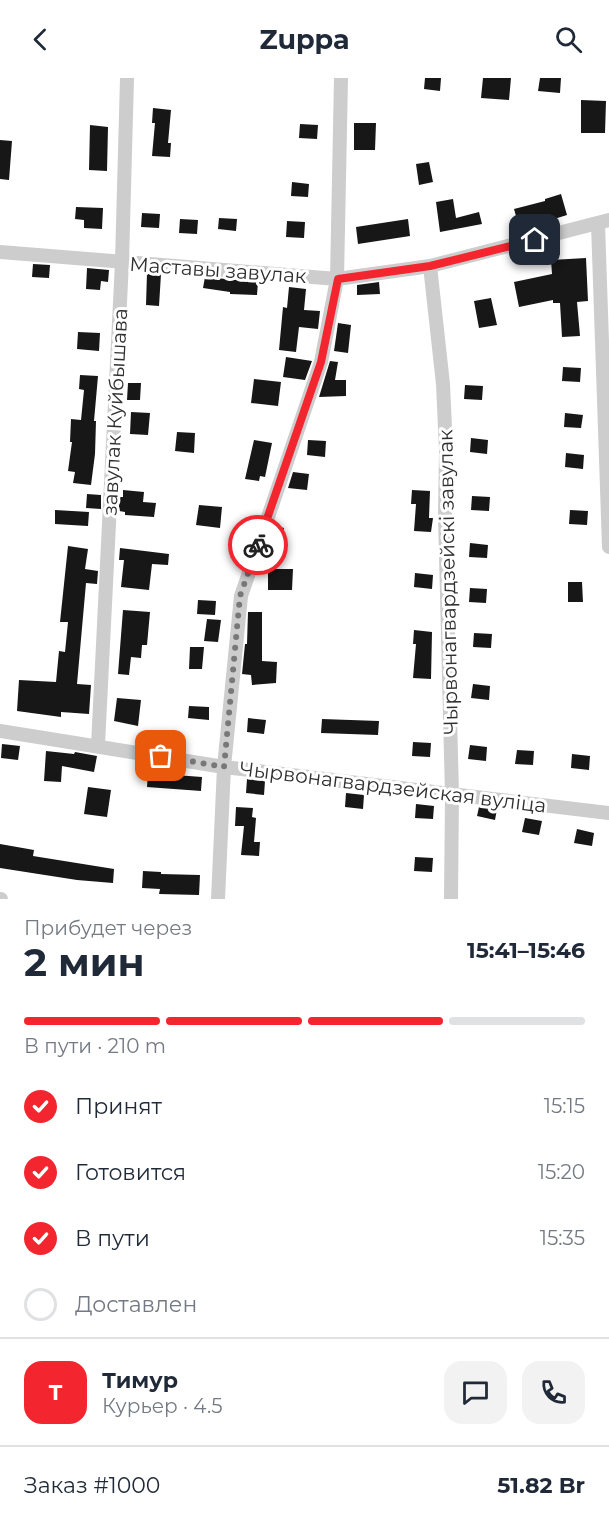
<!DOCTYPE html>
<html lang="ru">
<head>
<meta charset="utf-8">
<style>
  :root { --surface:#fff; --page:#f2f2f3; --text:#1f2937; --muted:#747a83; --line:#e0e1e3; --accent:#f3252f }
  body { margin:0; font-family:Montserrat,sans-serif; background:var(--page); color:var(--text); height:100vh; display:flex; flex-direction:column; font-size:22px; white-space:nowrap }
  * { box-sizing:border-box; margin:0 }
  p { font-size:20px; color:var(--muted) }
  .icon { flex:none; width:33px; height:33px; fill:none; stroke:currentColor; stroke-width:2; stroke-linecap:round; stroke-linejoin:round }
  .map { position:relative; height:821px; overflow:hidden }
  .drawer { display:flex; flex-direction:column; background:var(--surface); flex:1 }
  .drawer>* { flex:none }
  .pin { position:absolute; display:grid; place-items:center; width:51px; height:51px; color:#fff; margin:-26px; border-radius:12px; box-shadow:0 3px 9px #0006 }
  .courier { position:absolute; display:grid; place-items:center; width:60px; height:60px; margin:-30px; border:4px solid #f3252f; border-radius:50%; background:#fff; color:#222; box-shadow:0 2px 8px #0007 }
  .overview em { font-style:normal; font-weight:700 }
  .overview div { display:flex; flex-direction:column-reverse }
  .overview { display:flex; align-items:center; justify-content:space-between; height:102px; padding:0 24px }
  h1 { font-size:39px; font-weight:700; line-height:45px }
  .bar { display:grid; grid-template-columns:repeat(4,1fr); gap:9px 6px; align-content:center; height:72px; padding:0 24px }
  .bar i { height:8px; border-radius:4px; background:var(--line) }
  .bar .on { background:var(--accent) }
  .bar p { grid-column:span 4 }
  .line { display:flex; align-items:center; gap:15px; padding:0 24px; border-top:2px solid var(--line) }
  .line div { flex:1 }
  .round { display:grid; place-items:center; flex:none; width:63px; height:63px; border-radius:18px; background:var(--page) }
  ol { padding:0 24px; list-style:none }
  li { display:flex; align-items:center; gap:18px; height:66px }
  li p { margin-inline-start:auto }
  li .icon { padding:6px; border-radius:50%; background:var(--accent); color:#fff; stroke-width:4 }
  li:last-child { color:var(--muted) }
  li i { width:33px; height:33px; border:3px solid var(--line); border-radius:50% }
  header { display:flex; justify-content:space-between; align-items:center; height:78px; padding:0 24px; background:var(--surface); font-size:27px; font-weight:700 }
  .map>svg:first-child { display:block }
</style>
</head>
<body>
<header><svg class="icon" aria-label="back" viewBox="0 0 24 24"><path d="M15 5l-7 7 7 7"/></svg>Zuppa<svg class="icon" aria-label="search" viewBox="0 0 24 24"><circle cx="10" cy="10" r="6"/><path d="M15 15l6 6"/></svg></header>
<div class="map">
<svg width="609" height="821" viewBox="0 0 609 821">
  <rect width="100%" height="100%" fill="#fff"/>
  <path fill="#171717" d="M425,0H441L440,13L424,11Z
    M483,0H511L509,22L481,20Z
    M540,0H561L560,15L538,13Z
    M581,22L606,23L605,55H581Z
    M153,30L171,32L168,65H171L170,79L152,78L155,45H152Z
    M354,45H376L375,72H354Z
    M300,46L318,47L317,61L299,60Z
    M90,47L108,49L107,93L89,92Z
    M0,62L12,63L9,102L0,101Z
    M429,84L433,104L419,107L416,86Z
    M292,104L309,106L308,119L291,118Z
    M561,116L567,137L551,142L549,136L518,145L514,131L545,123V121Z
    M453,121L456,140L479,134L482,146L440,154L436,124Z
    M76,129L103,130L102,151L84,150V142L75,141Z
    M142,135L160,136L159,150L141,149Z
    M219,140L237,141L236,153L218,151Z
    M180,141L198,142L197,156L179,155Z
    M408,141L410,158L358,166L356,149Z
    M287,143L305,144L304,160L286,159Z
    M586,180L588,223L577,224L580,258L562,259L560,225H553V222L519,229L514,204L552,196L551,182Z
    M33,186L50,187L49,200L32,199Z
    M87,190L109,192L108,204L101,203L100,212L86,211Z
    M147,195L161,196L159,228L146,227Z
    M205,199L258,204L257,217L230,216V214L203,210Z
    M379,204L380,216L357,217V207Z
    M289,209L306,211L304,232L320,233L318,251L299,249L296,274L279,272L283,229L287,230Z
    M491,220L497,247L479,250L474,223Z
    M338,245L351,247L348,275L334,273Z
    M78,254L100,255L99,273L77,271Z
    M286,279L312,283L305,302L283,299Z
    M330,283L338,284L335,302H346V318L319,319Z
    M563,289L581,290L580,304L562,303Z
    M80,297L98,298L94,343H96L95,376L91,407L73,405L75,394L68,393L72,364H70L71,341L81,342L84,312L79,311Z
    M254,301L281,304L278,328L251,325Z
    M128,305H141L140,322H127Z
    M465,307L483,308L482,322L464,321Z
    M131,334L150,335L148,357L130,356Z
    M565,335L583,337L581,350L564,349Z
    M177,354L195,355L194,375L175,373Z
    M471,360L488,362L487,376L470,374Z
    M254,362L272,365L265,399L260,398L259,403L245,401Z
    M308,362L326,363L325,379L307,377Z
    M566,375L584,377L583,391L565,389Z
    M293,394L309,396L307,412L288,410Z
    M123,412L144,414L143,424L156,425L154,439L125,437V434L119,433V419H123Z
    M412,412L430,413L429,440H433L431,454L414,453L416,426H411Z
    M87,416L101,417V431L86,430Z
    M472,418L490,419L489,433L471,432Z
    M199,427L222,429L220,450L196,447Z
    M55,432L89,434L88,448L55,446Z
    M570,432L588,433L587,447L569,446Z
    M275,448L284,450L280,463L270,461Z
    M470,465L488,467L487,480L469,479Z
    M68,468L88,471L85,491L98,493L97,506L86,505L77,606L91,607L89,636L61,634V639L17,633L19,602L56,604L59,573L65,574L68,544H60Z
    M120,470L169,476L168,487L152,486L149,512L121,509L124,482H119Z
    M268,491H293L292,512H268Z
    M415,495L433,497L432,511L414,509Z
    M568,504H582L583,524H568Z
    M470,510L487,511L486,525L469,524Z
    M198,522L216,523L215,537L197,536Z
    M123,532L150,534L147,567H142L141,580L131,579L129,597L118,596Z
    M248,534H262V583L277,584L276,605L252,607L251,597L242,596L245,566H247Z
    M207,541L221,542L218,564L204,563Z
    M414,552L432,554L431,601L413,600L416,566H413Z
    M474,555L492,556L491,570L473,569Z
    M190,569H204L202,591H189Z
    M473,606L490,608L489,622L471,620Z
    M117,620L141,622L138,648L114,643Z
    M189,628L209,629V642L188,640Z
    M248,640L266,642L264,656L247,654Z
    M322,641L379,643L378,657L321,655Z
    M413,664L431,665L430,679L412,678Z
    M2,666L20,668L18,682L1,680Z
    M470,667L487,669L486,683L468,681Z
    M517,672L534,673L533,687L515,686Z
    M46,673L74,676L75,674L97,678L94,694L62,688L61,704L44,703Z
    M572,676L590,678L589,692L571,690Z
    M148,695L202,699L201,713L147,709Z
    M247,701L265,703L264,717L246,715Z
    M88,709L111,712L107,739L84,736Z
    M346,715L364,717L363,731L345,729Z
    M416,726L434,728L433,741L415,740Z
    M236,729L253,730L252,739L256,740L254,764H260L259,778L241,777L244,748H235Z
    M479,729L497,731L495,742L477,738Z
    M525,740L542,743L539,757L522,754Z
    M577,751L594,755L592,768L574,765Z
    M0,766L34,772L33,778L114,791L113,805L77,802L0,790Z
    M415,779L433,780L432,794L414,793Z
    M143,793L161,794V796L200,797L199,817L159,816L160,811L142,810Z"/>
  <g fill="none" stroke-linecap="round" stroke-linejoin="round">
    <path stroke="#cdcdcd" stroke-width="14" d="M598,146L609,469
      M0,174L337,201L430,188L609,142
      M430,188L443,306L446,372L445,438L452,717L451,821
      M0,653L224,689L609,735
      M98,667L122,184L127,0
      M0,821H1
      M218,821L224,689L241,518L321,284L337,201L341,0"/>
  </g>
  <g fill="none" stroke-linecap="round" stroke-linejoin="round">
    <path stroke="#787878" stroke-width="6" stroke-dasharray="0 10.8" d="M161,678L224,689L240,518L258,467"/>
    <path stroke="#f3252f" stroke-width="8" d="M258,467L321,284L338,201L430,188L535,162"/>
  </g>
  <g text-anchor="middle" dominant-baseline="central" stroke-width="6" stroke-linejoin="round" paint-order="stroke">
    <g font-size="20" fill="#303030" stroke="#fff">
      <text transform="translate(218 192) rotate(4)">Маставы завулак</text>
      <text transform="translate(115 334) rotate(-87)">завулак Куйбышава</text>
      <text transform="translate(448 504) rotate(-91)">Чырвонагвардзейскі завулак</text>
      <text transform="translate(393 709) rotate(7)">Чырвонагвардзейская вуліца</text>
    </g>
  </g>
</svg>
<div class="pin" style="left:161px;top:678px;background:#ea580c"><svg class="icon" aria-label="bag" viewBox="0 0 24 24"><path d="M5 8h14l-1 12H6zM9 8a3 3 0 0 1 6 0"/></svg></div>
<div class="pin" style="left:535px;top:162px;background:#1f2937"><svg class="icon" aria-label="home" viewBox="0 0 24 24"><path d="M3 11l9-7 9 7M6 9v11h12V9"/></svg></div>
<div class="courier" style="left:258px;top:467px"><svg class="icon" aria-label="bike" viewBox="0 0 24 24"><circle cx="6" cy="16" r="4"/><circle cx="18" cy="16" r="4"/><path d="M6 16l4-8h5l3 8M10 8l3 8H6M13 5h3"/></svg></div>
</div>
<section class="drawer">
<div class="overview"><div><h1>2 мин</h1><p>Прибудет через</p></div><em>15:41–15:46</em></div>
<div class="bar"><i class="on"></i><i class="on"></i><i class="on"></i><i></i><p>В пути · 210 m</p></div>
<ol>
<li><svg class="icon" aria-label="check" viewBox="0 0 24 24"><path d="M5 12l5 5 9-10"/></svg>Принят<p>15:15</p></li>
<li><svg class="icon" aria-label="check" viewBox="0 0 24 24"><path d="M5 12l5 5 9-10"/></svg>Готовится<p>15:20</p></li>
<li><svg class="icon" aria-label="check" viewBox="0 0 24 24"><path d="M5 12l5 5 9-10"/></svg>В пути<p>15:35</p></li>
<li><i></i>Доставлен</li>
</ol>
<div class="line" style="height:108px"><b class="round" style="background:var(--accent);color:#fff">Т</b><div><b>Тимур</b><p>Курьер · 4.5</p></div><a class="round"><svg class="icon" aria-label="chat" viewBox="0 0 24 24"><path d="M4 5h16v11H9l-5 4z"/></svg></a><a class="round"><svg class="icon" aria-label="phone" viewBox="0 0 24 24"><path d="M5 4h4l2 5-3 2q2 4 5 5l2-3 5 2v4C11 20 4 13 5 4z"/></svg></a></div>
<div class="line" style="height:78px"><div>Заказ #1000</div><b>51.82 Br</b></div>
</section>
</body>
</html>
